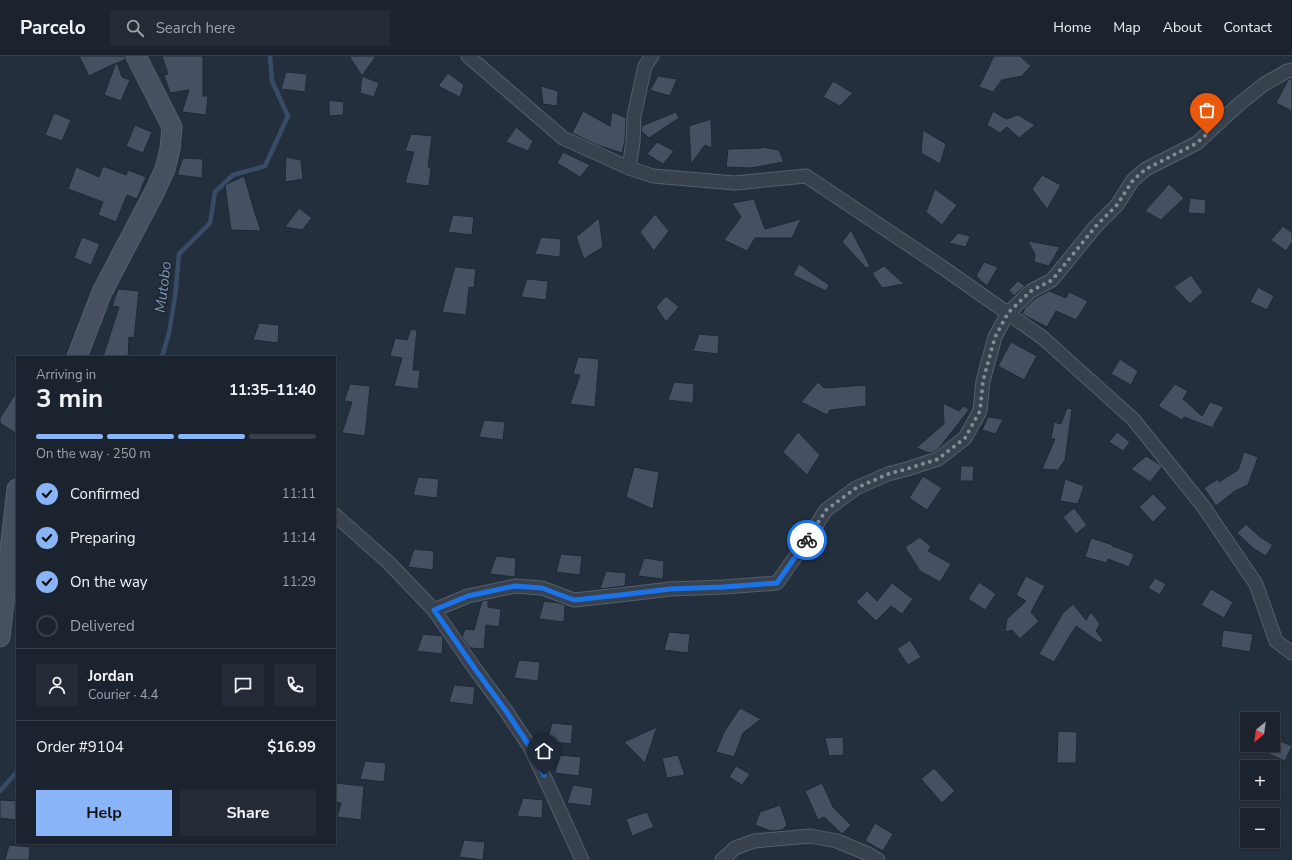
<!DOCTYPE html>
<html lang="en">
<head>
<meta charset="utf-8">
<style>
  :root { --surface:#1b232e; --page:#242b36; --text:#f1f3f6; --muted:#a0a4aa; --line:#39404a; --accent:#8ab4f8 }
  body { margin:0; font-family:"Nunito Sans",sans-serif; background:var(--page); color:var(--text); height:100vh; display:flex; flex-direction:column; font-size:15px; white-space:nowrap }
  * { box-sizing:border-box; margin:0 }
  p { font-size:13px; color:var(--muted) }
  .icon { flex:none; width:22px; height:22px; fill:none; stroke:currentColor; stroke-width:2; stroke-linecap:round; stroke-linejoin:round }
  .map { position:relative; flex:1; overflow:hidden }
  .drawer { position:absolute; left:16px; top:300px; width:320px; height:488px; display:flex; flex-direction:column; background:var(--surface); border-radius:0px; box-shadow:0 1px 3px #0004,0 0 0 1px var(--line) }
  .drawer>* { flex:none }
  .needle { width:26px; rotate:209deg }
  .controls { position:absolute; left:1240px; top:656px; display:grid; gap:8px }
  .controls a { display:grid; place-items:center; width:40px; height:40px; border-radius:0px; background:var(--surface); box-shadow:0 1px 3px #0004,0 0 0 1px var(--line); font-size:20px }
  .pin { position:absolute; display:grid; place-items:center; width:34px; height:34px; color:#fff; margin:-41px -17px; border-radius:50% 50% 50% 0; rotate:-45deg; box-shadow:0 0 4px #0007 }
  .pin .icon { rotate:45deg }
  .courier { position:absolute; display:grid; place-items:center; width:40px; height:40px; margin:-20px; border:3px solid #1a73e8; border-radius:50%; background:#fff; color:#222; box-shadow:0 1px 5px #0007 }
  .summary em { font-style:normal; font-weight:700 }
  .summary div { display:flex; flex-direction:column-reverse }
  .summary { display:flex; align-items:center; justify-content:space-between; height:68px; padding:0 20px }
  h1 { font-size:26px; font-weight:700; line-height:30px }
  .bar { display:grid; grid-template-columns:repeat(4,1fr); gap:6px 4px; align-content:center; height:48px; padding:0 20px }
  .bar i { height:5px; border-radius:3px; background:var(--line) }
  .bar .selected { background:var(--accent) }
  .bar p { grid-column:span 4 }
  .line { display:flex; align-items:center; gap:10px; padding:0 20px; border-top:1px solid var(--line) }
  .line div { flex:1 }
  .round { display:grid; place-items:center; flex:none; width:42px; height:42px; border-radius:0px; background:var(--page) }
  ol { padding:0 20px; list-style:none }
  li { display:flex; align-items:center; gap:12px; height:44px }
  li p { margin-inline-start:auto }
  li .icon { padding:4px; border-radius:50%; background:var(--accent); color:#111; stroke-width:4 }
  li:last-child { color:var(--muted) }
  li i { width:22px; height:22px; border:2px solid var(--line); border-radius:50% }
  .cta { display:flex; gap:8px; margin-top:auto; padding:8px 20px }
  .cta a { flex:1; height:46px; border-radius:0px; background:var(--accent); color:#111; font-size:16px; font-weight:700; line-height:46px; text-align:center }
  .cta a+a { background:var(--page); color:var(--text) }
  header { display:flex; align-items:center; gap:24px; box-sizing:border-box; height:56px; padding:0 20px; background:var(--surface); border-bottom:1px solid var(--line) }
  header strong { font-size:19px }
  nav { display:flex; gap:22px; margin-inline-start:auto; font-size:14px }
  .search { width:280px; height:36px; background:var(--page); display:flex; align-items:center; gap:10px; box-sizing:border-box; padding:0 14px; border-radius:0px; color:var(--muted); font-size:15px }
  .map>svg:first-child { display:block }
</style>
</head>
<body>
<header>
<strong>Parcelo</strong>
<div class="search"><svg class="icon" aria-label="search" viewBox="0 0 24 24"><circle cx="10" cy="10" r="6"/><path d="M15 15l6 6"/></svg>Search here</div>
<nav><a>Home</a><a>Map</a><a>About</a><a>Contact</a></nav>
</header>
<div class="map">
<svg width="1292" height="804" viewBox="0 0 1292 804">
  <rect width="100%" height="100%" fill="#242f3e"/>
  <g fill="none" stroke-linecap="round" stroke-linejoin="round">
    <path stroke="#394c67" stroke-width="4.5" d="M162,301L169,277L175,241L179,198L210,167L215,136L233,119L265,110L288,60L272,25L270,0
      M0,735L16,717L17,713"/>
  </g>
  <path fill="#455162" stroke="#1f2835" d="M79,0H125L126,3L117,7L122,21L130,24L121,45L104,39L116,7L89,20Z
    M162,0H203V40H208L206,59L182,56L189,34L170,37L164,19L168,18Z
    M349,0H376L362,20Z
    M994,0H1020L1031,10L1022,20L1002,24L993,36L979,31Z
    M286,16L307,18L305,36L281,33Z
    M448,17L464,29L460,41L438,30Z
    M362,20L379,27L374,41L360,37Z
    M658,20L677,23L670,40L650,34Z
    M1292,22V55L1276,47L1288,24Z
    M833,25L853,37L840,50L823,41Z
    M541,30L558,35L557,50L543,48Z
    M329,44L344,46L343,59L329,60Z
    M583,55L610,70L612,56L626,62L625,85L622,97L597,89L572,77Z
    M993,55L1006,63L1018,59L1035,69L1019,82L1007,71L1000,77L987,69Z
    M676,56L679,62L649,82L641,75L642,70Z
    M54,57L71,64L62,85L45,79Z
    M711,63L712,92L705,89L691,108L689,70Z
    M135,69L152,76L143,97L126,90Z
    M516,71L533,85L528,95L506,86Z
    M923,74L946,88L940,108L921,97Z
    M411,78L432,80L428,111L431,112L429,130L405,127L414,96L405,95Z
    M657,86L674,95L663,108L647,98Z
    M762,91L779,94L784,106L751,112L726,111L728,93L762,92Z
    M563,96L590,109L580,121L557,107Z
    M286,101L301,104L303,123L285,126Z
    M183,102L203,103L202,122L177,119Z
    M103,110L126,119L128,114L146,121L137,143L127,139L116,166L98,159L103,146L68,133L76,111L99,121Z
    M1042,119L1061,129L1047,153L1032,133Z
    M244,120L255,157L261,175L231,174L225,129Z
    M1169,128L1184,142L1161,164L1145,155Z
    M935,133L957,149L942,169L926,156Z
    M1190,142L1206,144L1205,158L1188,157Z
    M754,143L765,173L801,163L792,182H755L747,195L724,184L741,161L732,147Z
    M299,152L312,162L302,174L285,171Z
    M655,158L669,175L654,195L640,176Z
    M453,159L474,161L472,179L448,176Z
    M599,162L603,191L584,203L576,181Z
    M1283,170L1292,177V186L1286,195L1271,184Z
    M851,174L870,210L866,212L842,186Z
    M958,177L970,180L966,191L949,187Z
    M82,181L100,188L91,209L74,202Z
    M541,181L561,183L560,201L535,198Z
    M1028,185L1060,191L1049,210L1034,206L1035,199Z
    M984,206L998,211L987,230L976,220Z
    M799,208L829,229L826,235L793,219Z
    M884,210L904,228L882,232L872,217Z
    M455,211L476,213L474,232L469,231L466,259L442,256Z
    M1191,219L1203,236L1190,248L1174,231Z
    M527,223L548,225L546,244L521,241Z
    M1018,225L1025,230L1014,240L1009,234Z
    M1258,231L1274,240L1267,254L1250,246Z
    M118,233L139,235L134,282L129,281L128,301H103L119,251L112,250Z
    M1049,235L1066,242L1069,236L1088,245L1076,264L1056,255L1047,271L1022,258L1025,252L1036,242Z
    M666,240L679,251L666,266L656,251Z
    M259,267L279,269L278,287L253,284Z
    M411,273L417,274L413,314H420L418,333L394,330L402,302L390,300L395,282L407,284Z
    M699,278L719,280L718,298L693,295Z
    M1011,286L1037,300L1024,324L998,310Z
    M578,301L599,303L595,351L570,348L580,319L573,318Z
    M1120,303L1138,315L1131,329L1111,318Z
    M674,326L694,328L693,347L668,344Z
    M818,326L824,332L866,329V350L830,354L827,359L801,346Z
    M350,328L370,330L365,380L342,377L352,346L344,345Z
    M1175,328L1188,335L1183,343L1202,360L1210,346L1224,351L1213,370L1216,372V373L1184,361L1182,364L1158,350Z
    M17,335V378L0,367V362Z
    M943,347L959,355L964,350L969,354L939,392L934,396L930,397L916,392L944,368Z
    M1067,352L1072,353L1065,404L1058,414L1042,413L1055,383H1051L1054,366L1061,368Z
    M988,361L1003,363L996,378L982,374Z
    M484,364L505,366L503,384L479,381Z
    M798,376L820,399L807,419L783,396Z
    M1117,376L1130,386L1123,395L1109,386Z
    M1244,396L1258,401L1248,429L1235,435L1216,450L1204,432L1218,423L1219,426L1238,414Z
    M1146,400L1159,408L1162,411L1150,426L1131,413Z
    M961,410H974L973,425H960Z
    M634,411L659,416L653,453L626,441Z
    M923,420L942,432L927,454L909,442Z
    M418,421L439,423L437,442L413,439Z
    M1065,423L1084,430L1078,448L1060,445Z
    M1153,438L1167,452L1153,466L1139,451Z
    M1074,452L1087,469L1076,478L1063,461Z
    M1246,468L1260,481L1273,489L1266,500L1254,493L1237,477Z
    M920,481L931,491L928,495L951,508L940,526L920,515L905,491Z
    M1091,482L1113,489L1112,490L1134,498L1129,511L1108,503L1107,507L1085,501Z
    M414,493L434,495L433,514L408,511Z
    M561,498L582,500L580,519L556,516Z
    M496,500L516,502L515,521L490,518Z
    M644,502L664,505L663,523L638,520Z
    M606,515L626,517L625,530L600,533Z
    M1026,520L1045,530L1031,556L1039,565L1020,583L1012,574L1005,576L1007,563L1026,545L1016,539Z
    M1155,522L1166,528L1160,539L1148,532Z
    M979,526L996,538L985,554L968,543Z
    M892,527L913,543L902,558L891,550L876,565L856,546L867,535L877,545Z
    M1211,533L1233,546L1224,562L1201,549Z
    M486,544L488,545V551L501,553L499,571L486,569L484,593L470,592L462,581L465,573L474,574L482,545Z
    M544,545L559,547L565,549L564,566L539,563Z
    M1073,548L1086,564L1091,556L1100,568L1096,575L1103,584L1100,587L1076,570L1054,606L1039,598L1063,557Z
    M1223,574L1253,578L1250,596L1221,591Z
    M669,576L690,578L688,597L664,594Z
    M423,578L442,580L443,581L442,598L417,595Z
    M910,584L921,601L908,609L897,593Z
    M519,604L540,606L538,625L514,622Z
    M454,629L475,631L473,649L449,646Z
    M740,652L761,663L743,677L734,701L716,696L724,676Z
    M552,667L573,669L571,688L547,685Z
    M657,671L645,707L624,686Z
    M1058,675L1077,676L1076,707H1057Z
    M843,681L844,699L829,700L825,682Z
    M1273,682L1292,690L1285,705L1248,689H1273Z
    M560,699L581,701L579,720L555,717Z
    M678,699L685,719L667,722L662,702Z
    M365,705L386,707L384,726L360,723Z
    M736,710L750,718L742,729L729,721Z
    M934,712L955,735L942,747L921,723Z
    M335,727L364,730L361,764L337,761L341,747L335,746Z
    M822,727L833,751L851,769L842,778L824,761L818,764L805,735Z
    M573,729L593,732L591,750L567,747Z
    M523,742L543,744L542,762L517,760Z
    M0,744L17,745L16,764L0,762Z
    M780,749L787,769L782,774L771,775L755,769L760,756Z
    M647,756L654,771L632,780L626,763Z
    M875,767L893,778L883,795L865,785Z
    M464,784L485,786L483,804L459,801Z
    M9,789L30,791L29,804H5Z"/>
  <g fill="none" stroke-linecap="round" stroke-linejoin="round">
    <defs>
      <path id="minor" d="M468,0L563,82L629,112L653,120L735,127L806,120L939,209L1043,282L1133,363L1203,450L1256,528L1276,585L1292,597
        M629,112L633,86L634,60L645,10L652,0
        M335,459L388,506L434,554L475,613L506,655L530,691L550,733L582,804
        M434,554L468,540L515,530L542,532L574,544L620,539L670,533L723,531L777,527L803,490L826,454L856,432L888,418L907,413L938,403L965,382L980,355L983,325L995,281L1008,257L1031,235L1052,224L1096,170L1117,149L1133,124L1146,113L1197,87L1237,50L1263,29L1287,15L1292,14
        M722,804L735,792L754,785L810,780L837,785L868,798L878,804"/>
      <path id="secondary" d="M77,301L102,236L155,135L165,113L170,93L172,71L136,0
        M0,581L17,433"/>
    </defs>
    <use href="#minor" stroke="#565f6c" stroke-width="15"/>
    <use href="#secondary" stroke="#565f6c" stroke-width="21"/>
    <use href="#minor" stroke="#38414e" stroke-width="13"/>
    <use href="#secondary" stroke="#465061" stroke-width="19"/>
  </g>
  <g fill="none" stroke-linecap="round" stroke-linejoin="round">
    <path stroke="#828b98" stroke-width="4" stroke-dasharray="0 7.2" d="M807,484L826,454L856,432L888,418L907,413L938,403L965,382L980,355L983,325L995,281L1008,257L1031,235L1052,224L1096,170L1117,149L1133,124L1146,113L1197,87L1207,78"/>
    <path stroke="#1a73e8" stroke-width="5" d="M544,719L530,691L506,655L475,613L434,554L468,540L515,530L542,532L574,544L620,539L670,533L723,531L777,527L807,484"/>
  </g>
  <g text-anchor="middle" dominant-baseline="central" stroke-width="3.5" stroke-linejoin="round" paint-order="stroke">
    <g font-size="15" font-style="italic" fill="#7c92b1" stroke="#1d2633">
      <text transform="translate(163 231) rotate(-83)">Mutobo</text>
    </g>
  </g>
</svg>
<div class="controls">
<a><svg class="needle" viewBox="-14 -14 28 28"><path d="M0-13l5 13h-10z" fill="#e53935"/><path d="M0 13l5-13h-10z" fill="#a0a4aa"/></svg></a>
<a>+</a>
<a>−</a>
</div>
<div class="pin" style="left:1207px;top:78px;background:#ea580c"><svg class="icon" aria-label="bag" viewBox="0 0 24 24"><path d="M5 8h14l-1 12H6zM9 8a3 3 0 0 1 6 0"/></svg></div>
<div class="pin" style="left:544px;top:719px;background:#1f2937"><svg class="icon" aria-label="home" viewBox="0 0 24 24"><path d="M3 11l9-7 9 7M6 9v11h12V9"/></svg></div>
<div class="courier" style="left:807px;top:484px"><svg class="icon" aria-label="bike" viewBox="0 0 24 24"><circle cx="6" cy="16" r="4"/><circle cx="18" cy="16" r="4"/><path d="M6 16l4-8h5l3 8M10 8l3 8H6M13 5h3"/></svg></div>
<section class="drawer">
<div class="summary"><div><h1>3 min</h1><p>Arriving in</p></div><em>11:35–11:40</em></div>
<div class="bar"><i class="selected"></i><i class="selected"></i><i class="selected"></i><i></i><p>On the way · 250 m</p></div>
<ol>
<li><svg class="icon" aria-label="check" viewBox="0 0 24 24"><path d="M5 12l5 5 9-10"/></svg>Confirmed<p>11:11</p></li>
<li><svg class="icon" aria-label="check" viewBox="0 0 24 24"><path d="M5 12l5 5 9-10"/></svg>Preparing<p>11:14</p></li>
<li><svg class="icon" aria-label="check" viewBox="0 0 24 24"><path d="M5 12l5 5 9-10"/></svg>On the way<p>11:29</p></li>
<li><i></i>Delivered</li>
</ol>
<div class="line" style="height:72px"><a class="round"><svg class="icon" aria-label="person" viewBox="0 0 24 24"><circle cx="12" cy="8" r="4"/><path d="M4 21q1-7 8-7t8 7"/></svg></a><div><b>Jordan</b><p>Courier · 4.4</p></div><a class="round"><svg class="icon" aria-label="chat" viewBox="0 0 24 24"><path d="M4 5h16v11H9l-5 4z"/></svg></a><a class="round"><svg class="icon" aria-label="phone" viewBox="0 0 24 24"><path d="M5 4h4l2 5-3 2q2 4 5 5l2-3 5 2v4C11 20 4 13 5 4z"/></svg></a></div>
<div class="line" style="height:52px"><div>Order #9104</div><b>$16.99</b></div>
<div class="cta"><a>Help</a><a>Share</a></div>
</section>
</div>
</body>
</html>
